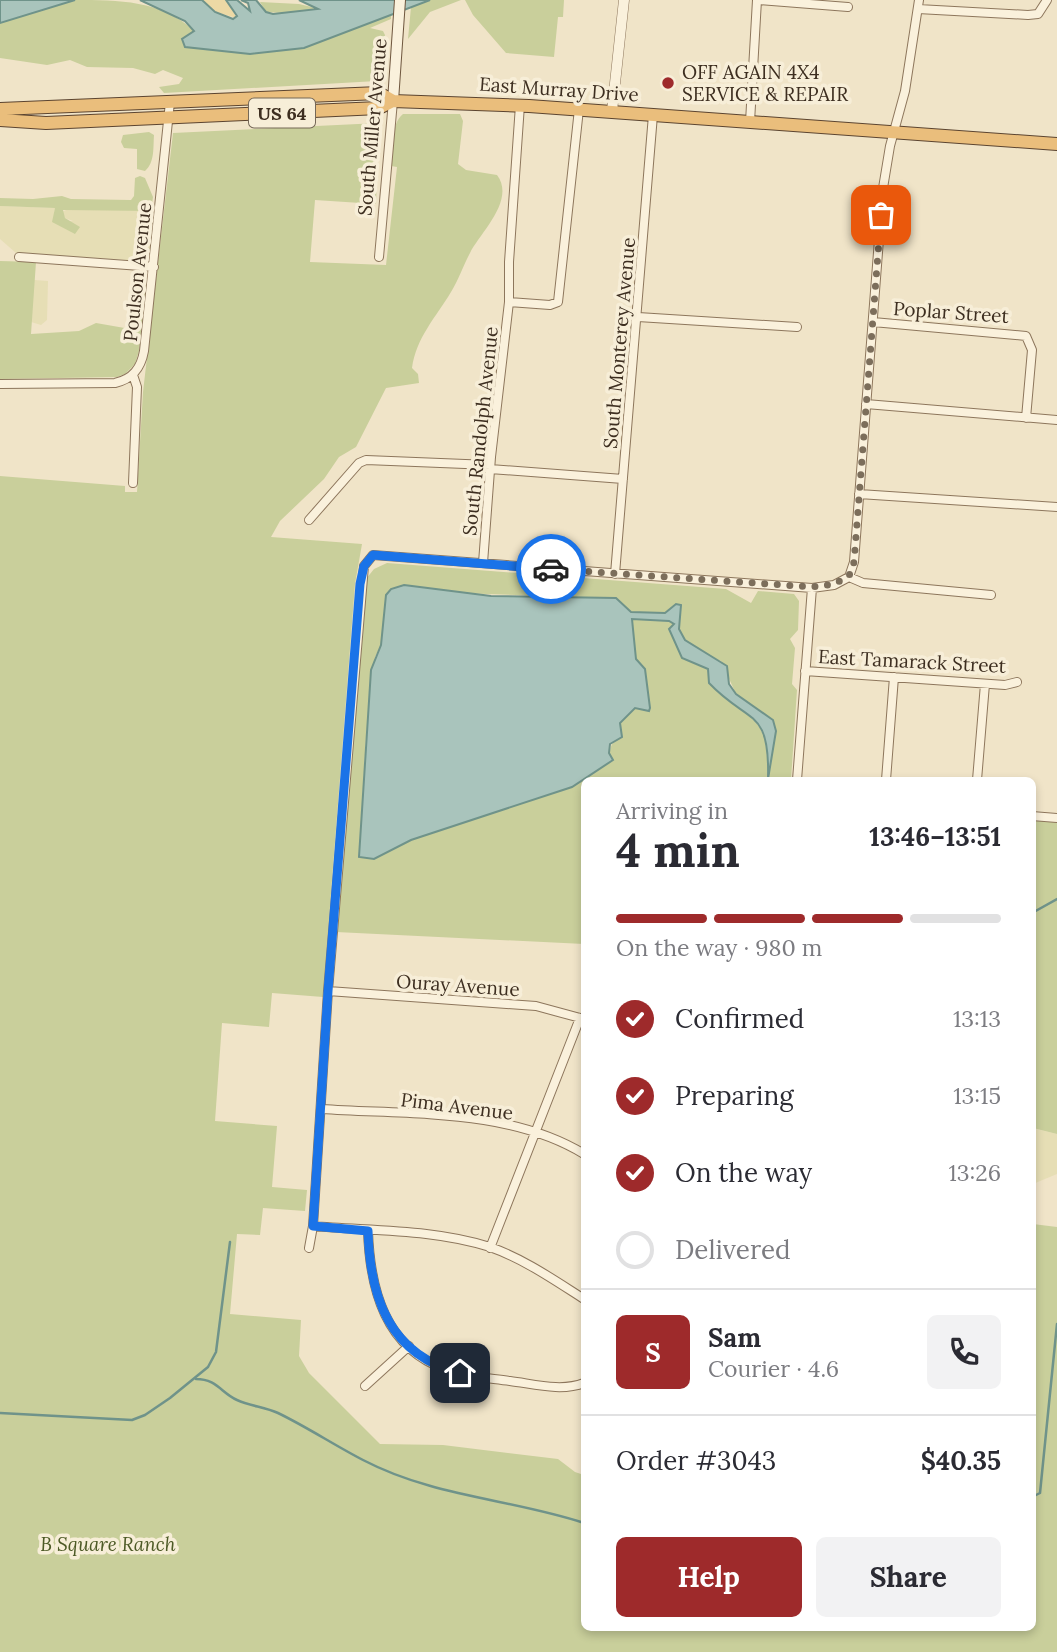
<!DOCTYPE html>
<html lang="en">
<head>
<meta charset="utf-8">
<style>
  :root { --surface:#fff; --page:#f2f2f3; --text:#2b2b33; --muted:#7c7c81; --line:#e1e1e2; --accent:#9e2a2b }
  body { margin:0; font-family:Lora,serif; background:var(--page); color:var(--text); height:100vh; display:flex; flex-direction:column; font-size:26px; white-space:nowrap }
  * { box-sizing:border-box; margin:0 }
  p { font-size:23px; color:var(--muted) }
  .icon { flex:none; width:38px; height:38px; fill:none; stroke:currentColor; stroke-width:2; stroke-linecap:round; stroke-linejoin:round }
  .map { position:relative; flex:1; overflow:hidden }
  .side { position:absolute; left:581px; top:777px; width:455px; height:854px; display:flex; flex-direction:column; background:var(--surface); border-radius:10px; box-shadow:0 4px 10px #0003 }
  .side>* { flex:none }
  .pin { position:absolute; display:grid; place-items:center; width:60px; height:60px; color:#fff; margin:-30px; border-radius:14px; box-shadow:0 4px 10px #0006 }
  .courier { position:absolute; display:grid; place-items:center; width:70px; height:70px; margin:-35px; border:5px solid #1a73e8; border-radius:50%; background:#fff; color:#222; box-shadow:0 2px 9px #0007 }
  .head em { font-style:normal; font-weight:700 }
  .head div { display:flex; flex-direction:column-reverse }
  .head { display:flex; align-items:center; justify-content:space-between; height:119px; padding:0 35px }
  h1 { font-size:46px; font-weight:700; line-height:52px }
  .bar { display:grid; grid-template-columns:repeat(4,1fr); gap:10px 7px; align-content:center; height:84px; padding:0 35px }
  .bar i { height:9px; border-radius:5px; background:var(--line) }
  .bar .selected { background:var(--accent) }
  .bar p { grid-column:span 4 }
  .line { display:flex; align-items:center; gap:18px; padding:0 35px; border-top:2px solid var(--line) }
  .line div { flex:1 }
  .round { display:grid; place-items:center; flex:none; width:74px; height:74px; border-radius:10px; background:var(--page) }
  ol { padding:0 35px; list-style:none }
  li { display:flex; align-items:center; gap:21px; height:77px }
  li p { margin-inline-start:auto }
  li .icon { padding:7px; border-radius:50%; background:var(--accent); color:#fff; stroke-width:4 }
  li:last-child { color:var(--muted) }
  li i { width:38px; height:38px; border:4px solid var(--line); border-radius:50% }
  .button { display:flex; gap:14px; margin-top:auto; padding:14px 35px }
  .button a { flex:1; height:80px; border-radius:10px; background:var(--accent); color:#fff; font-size:28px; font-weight:700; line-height:80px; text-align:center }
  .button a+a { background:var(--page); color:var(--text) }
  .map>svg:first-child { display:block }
</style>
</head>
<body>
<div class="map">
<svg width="1057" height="1652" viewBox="0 0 1057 1652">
  <rect width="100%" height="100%" fill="#f0e4c8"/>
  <path fill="#e6deb5" d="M0,206L55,208L53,222L73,221L65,218L62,212L70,208L154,211L149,254L140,261L16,253L0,239Z
    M34,280L48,281L47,320L41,325L31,322Z
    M1032,1128L1057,1134V1174L1033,1184V1191Z"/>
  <path fill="#c9cf9b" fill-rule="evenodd" d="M75,0C118,0 162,0 194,31L185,47L250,54L304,48L391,15V19L370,28L383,31L385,35L377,81L164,93L159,87L179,84L183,78L163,70L155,74L133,68L87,67L70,60L47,65L0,58V23Z
    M430,0H461L430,12L408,39L411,7Z
    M465,0H564L563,17H558L554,57L506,53L473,15Z
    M260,2L299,4L320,9L283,13L266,12Z
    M403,114H460L463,121L458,164L466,170L497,175C516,200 480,233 470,253C463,266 459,279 451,292C436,317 416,338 412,368L418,374L419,383L386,388L356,447L339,457L324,479L280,521L271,537L362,544L355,584L323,997L272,993L269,1027L222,1023L215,1121L277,1126L272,1187L307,1190L305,1211L263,1208L260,1235L237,1234L230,1314L301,1320L299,1356L309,1373L380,1444L443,1445L558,1459L575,1472L584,1475V1628H1032L1033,1224L1057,1227V1652H0V476L125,486V492H137L143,392L173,133L379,123L376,204L315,200L310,262L386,265L397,167L391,166C392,151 391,123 403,114Z
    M149,132L154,135C153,148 155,162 145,171L137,169V149L124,148L121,142L123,135Z
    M140,176L145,178L153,197L151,211L63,210L65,218L80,227L75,234L52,222L55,208L0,206V198L33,199L62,196L71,199L131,200L134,196L135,178Z
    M0,261L36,262L31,334L79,331L96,323L136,330L141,276L147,272L139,351L135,364L125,374L117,377L0,379Z
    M387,563L726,589L751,603L758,591L794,594L799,601L798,630L790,639L795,648L792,684L797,690L791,780H584V944L336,932L366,579L374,569ZM455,593L616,598L630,612L665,613L670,608C677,617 677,623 681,632C687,648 706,655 721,661L736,694L773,720L768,773C769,710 744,720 709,683V669L700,664L674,624L669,621L631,619L636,659L645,669L650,708L649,711L635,708L620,723C621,740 604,744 612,760L572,787L411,840L374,859L359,857L366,737L375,657L381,645Z
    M1032,820L1057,822V1134L1033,1128Z"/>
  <path fill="#ecd9a5" d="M202,0H226L237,18L215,12Z"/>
  <path fill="#a9c4bc" stroke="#6f938a" stroke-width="2" d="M0,0H75L0,23Z
    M140,0H202L215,12L233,19L237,16L226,0H237L250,11L248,3L241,0H256L266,12L273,14L318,9L299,0H430L304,48L250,54L185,47L182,39L194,31L185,21Z
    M404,585L491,596L616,598L631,612L665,613L676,604L681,605L679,629L685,640L727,666L729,684L736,694L773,720L776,731L768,779C770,707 749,725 709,683L708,669L682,658L669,629L674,624L669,621L632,619L636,659L645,669L650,708L649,711L635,708L620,723L622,737L610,744L609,753L613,760L572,787L411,840L374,859L359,857L371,670L381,645L386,595L391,589Z"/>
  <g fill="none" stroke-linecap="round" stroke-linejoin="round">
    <path stroke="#6f938a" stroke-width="2.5" d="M1032,913L1057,899
      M196,1379C217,1379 221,1393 237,1400C250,1406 265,1407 278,1413C307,1427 334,1445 363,1460C434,1497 511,1499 584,1523
      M0,1413L132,1420L145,1415L170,1398L208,1367L216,1352L230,1242
      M1032,1497L1040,1493L1057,1324"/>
    <defs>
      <path id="minor" d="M758,0L848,7
        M918,9L1028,15L1038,14L1047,0
        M750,122L757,0
        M19,257L154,267
        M379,257L393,101
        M509,302L550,305L558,302L579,109
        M638,317L797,327
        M873,322L1026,336L1032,350L1026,418
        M133,375L137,387L133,483
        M0,384L115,383C133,379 141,368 144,351L170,102
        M866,404L1057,420
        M490,469L623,479
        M859,494L1057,507
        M309,520L359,463L366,460L490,465
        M483,563L491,457L509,302V262L520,105
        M615,574L653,115
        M849,577L863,583L991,595
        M805,671L1005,685L1017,682
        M797,780L812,588
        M886,780L894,677
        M977,780L985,684
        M1032,816L1057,818
        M328,991L536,1006L584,1019
        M322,1109C407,1115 509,1108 584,1154
        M313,1226C370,1231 435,1229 490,1247C524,1259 554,1280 584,1299
        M368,1231C370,1289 385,1349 447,1370C467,1377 489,1378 510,1381C534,1384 561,1392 584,1383
        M309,1248L313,1226L328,991L364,566L373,555L812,588L834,585L849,577L854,562L883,188L890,146L905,91L919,0
        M490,1248L580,1018
        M365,1386L409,1346"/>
      <path id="tertiary" d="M612,111L624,0"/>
      <path id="secondary" d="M393,101L400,0"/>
      <path id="trunk" d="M0,109L379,93L393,101L529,106L1057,144
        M0,120L46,123L379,108L393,101"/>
    </defs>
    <use href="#minor" stroke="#8d765c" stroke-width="10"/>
    <use href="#tertiary" stroke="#8d765c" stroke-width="11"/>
    <use href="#secondary" stroke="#6f573f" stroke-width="12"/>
    <use href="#trunk" stroke="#5b4430" stroke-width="14"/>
    <use href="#minor" stroke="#faf1dc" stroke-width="8"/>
    <use href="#tertiary" stroke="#faf1dc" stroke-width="10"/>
    <use href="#secondary" stroke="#faf1dc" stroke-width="10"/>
    <use href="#trunk" stroke="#eabe7c" stroke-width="12"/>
  </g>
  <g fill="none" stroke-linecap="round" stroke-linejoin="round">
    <path stroke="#7c6e5b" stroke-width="7" stroke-dasharray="0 12.6" d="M551,569L812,587L834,584L849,576L854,562L881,215"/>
    <path stroke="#1a73e8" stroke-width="9" d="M460,1373C389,1355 370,1297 368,1231L313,1226L328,991L360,584L364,566L373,555L551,569"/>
  </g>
  <circle fill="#9e2a2b" stroke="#f7eed8" stroke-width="2.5" cx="668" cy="83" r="7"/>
  <g text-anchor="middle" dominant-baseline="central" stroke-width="7" stroke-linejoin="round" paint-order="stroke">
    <rect fill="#f7eed8" stroke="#756857" stroke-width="2" x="249" y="98.5" width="66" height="29" rx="5"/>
    <g font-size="18" font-weight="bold" fill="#3d2e20">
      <text x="282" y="113">US 64</text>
    </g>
    <g font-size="19" fill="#3d2e20" stroke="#f7eed8" text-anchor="start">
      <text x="682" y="72">OFF AGAIN 4X4<tspan x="682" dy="22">SERVICE &amp; REPAIR</tspan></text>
    </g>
    <g font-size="19" fill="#3d2e20" stroke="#f7eed8">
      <text transform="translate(559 89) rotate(4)">East Murray Drive</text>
      <text transform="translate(372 127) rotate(-85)">South Miller Avenue</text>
      <text transform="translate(137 272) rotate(-84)">Poulson Avenue</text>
      <text transform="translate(951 312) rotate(4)">Poplar Street</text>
      <text transform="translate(619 343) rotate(-85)">South Monterey Avenue</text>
      <text transform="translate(480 431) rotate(-84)">South Randolph Avenue</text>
      <text transform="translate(912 661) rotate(3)">East Tamarack Street</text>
      <text transform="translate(458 985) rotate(4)">Ouray Avenue</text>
      <text transform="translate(457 1106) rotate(7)">Pima Avenue</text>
    </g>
    <g font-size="19" font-style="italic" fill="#4d5a26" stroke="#f7eed8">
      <text x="108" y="1544">B Square Ranch</text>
    </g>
  </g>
</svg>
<div class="pin" style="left:881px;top:215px;background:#ea580c"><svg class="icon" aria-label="bag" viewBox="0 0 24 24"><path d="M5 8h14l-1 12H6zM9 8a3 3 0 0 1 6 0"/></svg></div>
<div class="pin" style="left:460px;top:1373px;background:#1f2937"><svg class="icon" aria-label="home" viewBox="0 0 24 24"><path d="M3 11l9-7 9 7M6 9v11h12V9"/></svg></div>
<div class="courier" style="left:551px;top:569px"><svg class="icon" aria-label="car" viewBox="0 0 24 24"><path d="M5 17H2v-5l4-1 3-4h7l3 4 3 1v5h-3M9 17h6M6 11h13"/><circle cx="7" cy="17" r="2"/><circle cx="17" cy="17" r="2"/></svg></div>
<section class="side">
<div class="head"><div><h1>4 min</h1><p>Arriving in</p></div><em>13:46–13:51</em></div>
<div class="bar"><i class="selected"></i><i class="selected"></i><i class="selected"></i><i></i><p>On the way · 980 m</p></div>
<ol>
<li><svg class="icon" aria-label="check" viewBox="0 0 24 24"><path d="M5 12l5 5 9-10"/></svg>Confirmed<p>13:13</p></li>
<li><svg class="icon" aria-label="check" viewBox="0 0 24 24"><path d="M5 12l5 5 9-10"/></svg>Preparing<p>13:15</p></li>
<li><svg class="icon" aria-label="check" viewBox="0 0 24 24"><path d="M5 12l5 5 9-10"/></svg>On the way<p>13:26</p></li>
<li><i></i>Delivered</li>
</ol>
<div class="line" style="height:126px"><b class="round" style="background:var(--accent);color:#fff">S</b><div><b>Sam</b><p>Courier · 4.6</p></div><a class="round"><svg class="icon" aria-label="phone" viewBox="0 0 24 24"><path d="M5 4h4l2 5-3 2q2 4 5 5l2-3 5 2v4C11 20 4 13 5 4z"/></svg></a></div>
<div class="line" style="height:91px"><div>Order #3043</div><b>$40.35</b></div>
<div class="button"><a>Help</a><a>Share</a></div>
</section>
</div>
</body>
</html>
